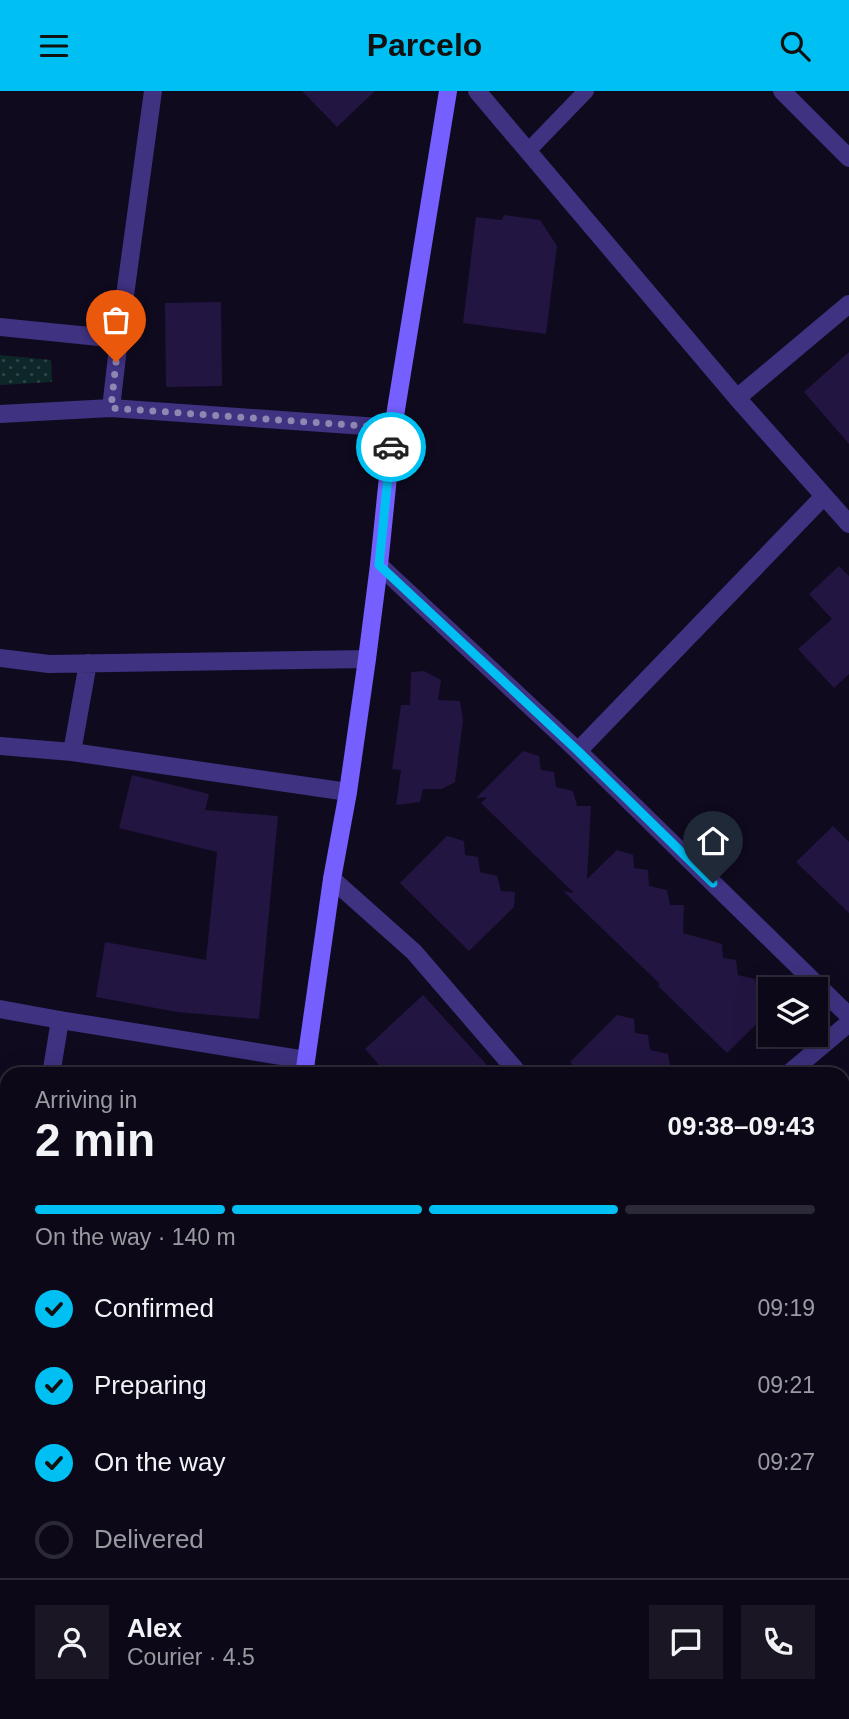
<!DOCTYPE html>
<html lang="en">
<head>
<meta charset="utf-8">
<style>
  :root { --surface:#0c0817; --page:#1a1624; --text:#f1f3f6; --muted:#9a9aa1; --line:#2c2936; --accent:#00c0f3 }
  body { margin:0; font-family:Arial,sans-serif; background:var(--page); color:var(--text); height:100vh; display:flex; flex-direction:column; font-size:26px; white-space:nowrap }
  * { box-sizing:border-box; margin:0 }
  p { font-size:23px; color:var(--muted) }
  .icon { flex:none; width:38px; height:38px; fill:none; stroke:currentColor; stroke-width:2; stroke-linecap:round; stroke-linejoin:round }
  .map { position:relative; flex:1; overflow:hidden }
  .panel { position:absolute; left:0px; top:976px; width:850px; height:653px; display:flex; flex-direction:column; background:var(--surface); border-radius:21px 21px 0 0; box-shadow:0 7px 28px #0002,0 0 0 2px var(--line) }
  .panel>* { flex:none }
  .tools { position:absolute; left:758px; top:886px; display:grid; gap:14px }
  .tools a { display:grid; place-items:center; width:70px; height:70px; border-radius:0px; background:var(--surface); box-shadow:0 7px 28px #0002,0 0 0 2px var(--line); font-size:35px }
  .pin { position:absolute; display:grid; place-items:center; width:60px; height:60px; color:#fff; margin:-72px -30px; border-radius:50% 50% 50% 0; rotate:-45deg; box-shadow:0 0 7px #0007 }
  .pin .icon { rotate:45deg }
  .courier { position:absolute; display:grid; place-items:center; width:70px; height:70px; margin:-35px; border:5px solid #00c0f3; border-radius:50%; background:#fff; color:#222; box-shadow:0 2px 9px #0007 }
  .overview em { font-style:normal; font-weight:600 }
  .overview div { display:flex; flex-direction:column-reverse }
  .overview { display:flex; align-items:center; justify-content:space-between; height:119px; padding:0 35px }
  h1 { font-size:46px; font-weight:600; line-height:52px }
  .bar { display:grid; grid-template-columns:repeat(4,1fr); gap:10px 7px; align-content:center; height:84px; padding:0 35px }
  .bar i { height:9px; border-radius:5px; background:var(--line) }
  .bar .active { background:var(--accent) }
  .bar p { grid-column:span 4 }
  .line { display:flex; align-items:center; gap:18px; padding:0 35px; border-top:2px solid var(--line) }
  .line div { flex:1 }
  .round { display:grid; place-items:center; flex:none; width:74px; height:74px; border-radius:0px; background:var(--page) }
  ol { padding:0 35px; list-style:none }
  li { display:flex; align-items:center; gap:21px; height:77px }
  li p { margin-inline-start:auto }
  li .icon { padding:7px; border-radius:50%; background:var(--accent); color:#111; stroke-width:4 }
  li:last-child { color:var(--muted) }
  li i { width:38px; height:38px; border:4px solid var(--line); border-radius:50% }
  header { display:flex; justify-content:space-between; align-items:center; height:91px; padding:0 35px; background:var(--accent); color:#111; font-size:32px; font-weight:600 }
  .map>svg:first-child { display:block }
</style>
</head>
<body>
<header><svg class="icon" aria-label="menu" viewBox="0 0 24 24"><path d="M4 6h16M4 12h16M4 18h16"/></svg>Parcelo<svg class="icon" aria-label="search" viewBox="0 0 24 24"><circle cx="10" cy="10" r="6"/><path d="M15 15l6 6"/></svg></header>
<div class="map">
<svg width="849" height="1628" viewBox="0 0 849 1628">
  <defs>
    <pattern id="park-dots" width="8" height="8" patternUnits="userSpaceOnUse" patternTransform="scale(1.75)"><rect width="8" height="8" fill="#0d2729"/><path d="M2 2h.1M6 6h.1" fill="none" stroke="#2f4549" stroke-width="1.8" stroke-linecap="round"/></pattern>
  </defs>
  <rect width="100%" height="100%" fill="#100a1f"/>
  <path fill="url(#park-dots)" d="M0,264L51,269L52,291L0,294Z"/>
  <path fill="#231541" d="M302,0H375L337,36Z
    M504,124L540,129L557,155L546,243L463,232L476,126L502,129Z
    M221,211L222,295L166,296L165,212Z
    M849,261V353L804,301Z
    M839,475L849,485V583L834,597L798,558L832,528L809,503Z
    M424,580L441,589L438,609L460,610L463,629L455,691L442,698H423L420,711L396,714L401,679L392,678L401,614H410L411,581Z
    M523,660L539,665L541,679L554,681L556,696L573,700L577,715H591L587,788L617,759L633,764L634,777L648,779L649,795L667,799L670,814H684L683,842L722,853L723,867L736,869L738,884L755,888L759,903H770V920L727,962L658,895L660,893L563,800L574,802L481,712L487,706L476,707Z
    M132,684L209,703L205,719L278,725L259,928L177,921L96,906L105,851L206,869L217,761L119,737Z
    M833,735L849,751V822L796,771Z
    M447,745L464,750L465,764L478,766L480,781L497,785L501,800L515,801L514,816L469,860L400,792Z
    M423,904L496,984H388L365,958Z
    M617,924L634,928L635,942L648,944L650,959L668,963L672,984H583L570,971Z"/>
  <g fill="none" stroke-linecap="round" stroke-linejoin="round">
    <path stroke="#3e3281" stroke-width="16" d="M528,60L586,0"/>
    <path stroke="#3e3281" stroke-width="18" d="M477,0L737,307L849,433
      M782,0L849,67
      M0,236L119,248
      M737,307L849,213
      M111,317L119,248L153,0
      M0,323L111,317L393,337
      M379,474L578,660L849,925
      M0,567L49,573L367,568
      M0,655L72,661L348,701
      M578,660L824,405
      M72,661L88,572
      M332,788L414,861L520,984
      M0,918L60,929L306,969
      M51,984L60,929
      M787,984L849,932
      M844,1319L849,1315
      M844,1541L849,1549
      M519,1628L528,1622"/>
    <path stroke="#3e3281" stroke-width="18" d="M0,1196L7,1198
      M138,1628L140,1622"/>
    <path stroke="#755fff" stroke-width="18" d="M304,984L332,788L348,701L367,568L379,474L393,337L448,0
      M584,1622L587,1628
      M633,1622L636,1628"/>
  </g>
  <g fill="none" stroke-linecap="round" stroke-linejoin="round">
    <path stroke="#8f86b1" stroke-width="7" stroke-dasharray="0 12.6" d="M116,271L111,317L393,337L391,356"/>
    <path stroke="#00c0f3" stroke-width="9" d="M391,356L379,474L578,660L713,792"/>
  </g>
</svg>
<div class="tools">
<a><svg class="icon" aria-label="layers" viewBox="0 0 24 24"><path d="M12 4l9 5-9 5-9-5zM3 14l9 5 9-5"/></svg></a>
</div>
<div class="pin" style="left:116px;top:271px;background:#ea580c"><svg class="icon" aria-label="bag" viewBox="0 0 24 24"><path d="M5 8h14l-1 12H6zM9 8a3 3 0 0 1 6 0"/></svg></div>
<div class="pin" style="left:713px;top:792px;background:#1f2937"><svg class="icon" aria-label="home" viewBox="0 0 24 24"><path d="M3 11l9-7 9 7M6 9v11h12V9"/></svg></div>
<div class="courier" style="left:391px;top:356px"><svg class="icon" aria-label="car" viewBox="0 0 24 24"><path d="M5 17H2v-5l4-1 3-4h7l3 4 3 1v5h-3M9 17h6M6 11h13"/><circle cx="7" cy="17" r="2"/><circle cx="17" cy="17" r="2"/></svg></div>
<section class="panel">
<div class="overview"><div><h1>2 min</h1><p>Arriving in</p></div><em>09:38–09:43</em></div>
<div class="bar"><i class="active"></i><i class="active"></i><i class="active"></i><i></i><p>On the way · 140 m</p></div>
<ol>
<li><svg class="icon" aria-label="check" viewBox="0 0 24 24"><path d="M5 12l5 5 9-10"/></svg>Confirmed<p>09:19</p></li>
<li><svg class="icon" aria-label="check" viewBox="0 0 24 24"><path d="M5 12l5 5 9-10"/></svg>Preparing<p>09:21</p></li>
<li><svg class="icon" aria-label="check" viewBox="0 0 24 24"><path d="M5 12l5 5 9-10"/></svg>On the way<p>09:27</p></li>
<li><i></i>Delivered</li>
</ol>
<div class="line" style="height:126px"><a class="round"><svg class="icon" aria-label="person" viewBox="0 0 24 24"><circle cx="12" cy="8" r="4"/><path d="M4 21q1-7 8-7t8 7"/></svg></a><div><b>Alex</b><p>Courier · 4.5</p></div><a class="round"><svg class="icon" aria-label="chat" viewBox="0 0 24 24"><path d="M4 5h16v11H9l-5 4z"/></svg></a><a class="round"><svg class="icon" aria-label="phone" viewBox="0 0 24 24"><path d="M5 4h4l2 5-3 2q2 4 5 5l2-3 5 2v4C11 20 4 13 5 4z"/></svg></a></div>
</section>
</div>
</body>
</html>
